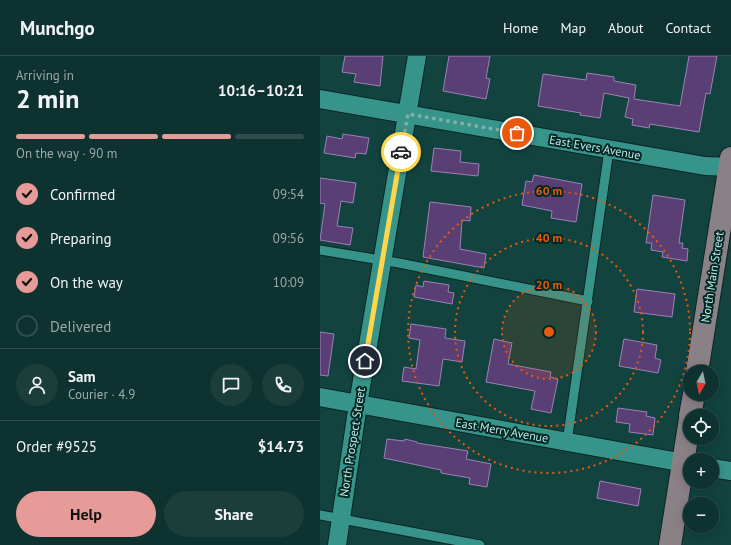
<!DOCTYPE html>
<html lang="en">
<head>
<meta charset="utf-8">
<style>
  :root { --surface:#0e322f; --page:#1c3e3b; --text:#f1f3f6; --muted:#9baaaa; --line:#2e4d4b; --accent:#e69b98 }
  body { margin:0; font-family:"PT Sans",sans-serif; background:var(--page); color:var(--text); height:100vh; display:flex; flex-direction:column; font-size:15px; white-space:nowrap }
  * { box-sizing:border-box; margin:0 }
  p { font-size:13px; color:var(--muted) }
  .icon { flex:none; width:22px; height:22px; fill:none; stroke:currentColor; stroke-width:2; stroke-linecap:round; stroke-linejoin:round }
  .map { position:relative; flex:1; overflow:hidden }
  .drawer { display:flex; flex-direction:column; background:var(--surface); width:320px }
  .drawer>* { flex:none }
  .needle { width:26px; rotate:189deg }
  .controls { position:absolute; left:363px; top:309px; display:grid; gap:8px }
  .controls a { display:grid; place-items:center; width:36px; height:36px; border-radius:50%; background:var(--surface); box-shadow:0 2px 10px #0003,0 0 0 1px var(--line); font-size:20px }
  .pin { position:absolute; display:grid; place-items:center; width:34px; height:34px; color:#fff; margin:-17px; border:2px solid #fff; border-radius:50%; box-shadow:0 1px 4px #0007 }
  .courier { position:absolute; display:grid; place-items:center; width:40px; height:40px; margin:-20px; border:3px solid #ffd54a; border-radius:50%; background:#fff; color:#222; box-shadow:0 1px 5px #0007 }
  .summary em { font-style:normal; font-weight:800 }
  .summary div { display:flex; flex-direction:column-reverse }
  .summary { display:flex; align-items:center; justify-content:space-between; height:68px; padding:0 16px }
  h1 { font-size:26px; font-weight:800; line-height:30px }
  .bar { display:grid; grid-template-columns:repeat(4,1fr); gap:6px 4px; align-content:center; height:48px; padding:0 16px }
  .bar i { height:5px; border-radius:3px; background:var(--line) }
  .bar .on { background:var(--accent) }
  .bar p { grid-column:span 4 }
  .line { display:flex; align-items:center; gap:10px; padding:0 16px; border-top:1px solid var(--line) }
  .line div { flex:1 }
  .round { display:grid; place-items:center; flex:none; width:42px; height:42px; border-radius:21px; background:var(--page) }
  ol { padding:0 16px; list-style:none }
  li { display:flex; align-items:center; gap:12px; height:44px }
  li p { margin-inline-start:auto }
  li .icon { padding:4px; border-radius:50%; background:var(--accent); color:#111; stroke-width:4 }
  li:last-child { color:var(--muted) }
  li i { width:22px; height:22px; border:2px solid var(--line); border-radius:50% }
  .primary-button { display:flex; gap:8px; margin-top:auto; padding:8px 16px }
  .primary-button a { flex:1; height:46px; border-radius:24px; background:var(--accent); color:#111; font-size:16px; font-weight:800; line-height:46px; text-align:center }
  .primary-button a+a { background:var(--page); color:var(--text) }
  header { display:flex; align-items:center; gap:24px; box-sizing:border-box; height:56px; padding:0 20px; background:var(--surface); border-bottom:1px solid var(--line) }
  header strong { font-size:19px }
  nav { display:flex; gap:22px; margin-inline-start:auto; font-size:14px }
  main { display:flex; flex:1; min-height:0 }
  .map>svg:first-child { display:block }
</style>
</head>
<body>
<header>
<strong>Munchgo</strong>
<nav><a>Home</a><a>Map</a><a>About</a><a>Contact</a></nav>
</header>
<main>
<section class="drawer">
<div class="summary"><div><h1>2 min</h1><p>Arriving in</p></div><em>10:16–10:21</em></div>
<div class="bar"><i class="on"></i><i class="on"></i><i class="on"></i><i></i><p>On the way · 90 m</p></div>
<ol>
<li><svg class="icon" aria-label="check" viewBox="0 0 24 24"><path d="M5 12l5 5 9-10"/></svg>Confirmed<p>09:54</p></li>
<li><svg class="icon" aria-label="check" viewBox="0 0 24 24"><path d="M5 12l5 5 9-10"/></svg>Preparing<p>09:56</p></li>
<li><svg class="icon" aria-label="check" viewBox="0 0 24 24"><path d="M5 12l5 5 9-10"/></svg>On the way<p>10:09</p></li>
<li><i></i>Delivered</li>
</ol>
<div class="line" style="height:72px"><a class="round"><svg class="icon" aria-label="person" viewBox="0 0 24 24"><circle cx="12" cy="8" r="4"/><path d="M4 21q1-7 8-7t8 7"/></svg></a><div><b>Sam</b><p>Courier · 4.9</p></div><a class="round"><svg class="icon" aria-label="chat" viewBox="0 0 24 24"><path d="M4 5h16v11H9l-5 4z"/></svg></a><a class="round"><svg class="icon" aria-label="phone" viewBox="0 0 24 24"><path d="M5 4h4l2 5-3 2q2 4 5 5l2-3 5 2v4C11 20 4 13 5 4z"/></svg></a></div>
<div class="line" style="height:52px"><div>Order #9525</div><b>$14.73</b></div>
<div class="primary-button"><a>Help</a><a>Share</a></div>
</section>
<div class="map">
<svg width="411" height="489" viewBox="0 0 411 489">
  <rect width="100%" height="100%" fill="#12433f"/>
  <path fill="#593f73" stroke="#9c81b9" d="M25,0H63L60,30L34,26L36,18L22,16Z
    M129,0H170L166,22L170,23L166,43L123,35Z
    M369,0H397L390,38L386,37L379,76L330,68L329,72L312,69L313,63L305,61L309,42L284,37L280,62L260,59L261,57L218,50L223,18L266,24L267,17L294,21V25L316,29L314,43L360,50Z
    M23,78L49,82L46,98L36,97L35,102L4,97L7,80L22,83Z
    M114,92L141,95L140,106L159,108L158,120L111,115Z
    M214,119L262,128L256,166L231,162L232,155L202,149L206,125L212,126Z
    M0,122L36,127L33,147L21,145L17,170L33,172L30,189L0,184L5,148L0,147Z
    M333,139L365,144L359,187H363L362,192L368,193L367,205L342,201L343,196L331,194L332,187H326Z
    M110,146L151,151L150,165L142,164L140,193L166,198L164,212L103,201Z
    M104,225L129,229L128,236L134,237L132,248L94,241L96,229L103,231Z
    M317,233L355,238L352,261L314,256Z
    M91,268L126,273L125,282L145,285L142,306L123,303L119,330L82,325L84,311L96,313L100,284L89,282Z
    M0,276L14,278L8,320L0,319Z
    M174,283L192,287L188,308L231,316L230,321L238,323L231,357L211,353L215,335L166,326Z
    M304,283L337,289L335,302L341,304L338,317L299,310Z
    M298,352L327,356L326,360L335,362L333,379L309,376L310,368L296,366Z
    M67,383L84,385L85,383L97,386V387L148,395L146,403L171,408L167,431L149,428L150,422L121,417V414L64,402Z
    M280,425L321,433L318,450L277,442Z"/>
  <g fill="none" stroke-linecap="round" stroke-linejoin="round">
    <defs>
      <path id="lane" d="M0,194L79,207L268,245
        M247,386L289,94
        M0,459L160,489"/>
      <path id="street" d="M0,43L385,110L411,111
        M0,341L370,408
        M392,412L411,415
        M17,489L38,348L97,0"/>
      <path id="primary" d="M377,316L411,102
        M370,360L374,338
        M350,489L370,363"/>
    </defs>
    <use href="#lane" stroke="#0a2724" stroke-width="11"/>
    <use href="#street" stroke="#0a2724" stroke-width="20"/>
    <use href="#primary" stroke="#0a2724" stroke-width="24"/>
    <use href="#lane" stroke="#37948b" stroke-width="9"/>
    <use href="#street" stroke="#37948b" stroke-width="18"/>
    <use href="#primary" stroke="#8a8187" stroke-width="22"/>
  </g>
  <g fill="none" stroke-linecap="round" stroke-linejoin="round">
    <path stroke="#82afaa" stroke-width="4" stroke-dasharray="0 7.2" d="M81,96L88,58L197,77"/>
    <path stroke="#ffd54a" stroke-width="5" d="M45,305L81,96"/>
  </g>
  <circle cx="229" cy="276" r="47" fill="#e8590c" fill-opacity=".12"/>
  <g fill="none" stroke="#e8590c" stroke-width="2" stroke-dasharray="2 4">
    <circle cx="229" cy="276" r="47"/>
    <circle cx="229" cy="276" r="94"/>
    <circle cx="229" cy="276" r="141"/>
  </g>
  <g text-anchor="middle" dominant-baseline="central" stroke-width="4" stroke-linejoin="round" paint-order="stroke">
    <g font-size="12" fill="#bfe9e3" stroke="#002825">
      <text transform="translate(275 91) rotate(10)">East Evers Avenue</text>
      <text transform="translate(392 221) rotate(-81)">North Main Street</text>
      <text transform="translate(182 374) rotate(10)">East Merry Avenue</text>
      <text transform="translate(32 386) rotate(-81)">North Prospect Street</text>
    </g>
  </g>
  <circle cx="229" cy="276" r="6" fill="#e8590c" stroke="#002825" stroke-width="2"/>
  <g font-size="12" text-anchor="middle" font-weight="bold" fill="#e8590c" stroke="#002825" stroke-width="4" stroke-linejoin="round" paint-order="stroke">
    <text x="229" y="139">60 m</text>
    <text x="229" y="186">40 m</text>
    <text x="229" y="233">20 m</text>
  </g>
</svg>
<div class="controls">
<a><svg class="needle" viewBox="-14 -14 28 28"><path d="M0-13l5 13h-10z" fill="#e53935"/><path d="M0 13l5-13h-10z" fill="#9baaaa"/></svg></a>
<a><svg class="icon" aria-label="locate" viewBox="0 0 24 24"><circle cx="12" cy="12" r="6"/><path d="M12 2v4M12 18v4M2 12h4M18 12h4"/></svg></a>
<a>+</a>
<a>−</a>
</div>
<div class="pin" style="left:197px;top:77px;background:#ea580c"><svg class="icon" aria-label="bag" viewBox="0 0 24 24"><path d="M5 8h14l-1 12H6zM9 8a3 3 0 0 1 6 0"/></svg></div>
<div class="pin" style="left:45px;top:305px;background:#1f2937"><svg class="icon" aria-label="home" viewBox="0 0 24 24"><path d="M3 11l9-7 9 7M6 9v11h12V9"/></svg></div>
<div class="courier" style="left:81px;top:96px"><svg class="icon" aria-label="car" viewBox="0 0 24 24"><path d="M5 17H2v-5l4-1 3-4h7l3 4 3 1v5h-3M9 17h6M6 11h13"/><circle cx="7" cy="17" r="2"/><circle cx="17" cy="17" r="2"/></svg></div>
</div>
</main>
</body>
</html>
